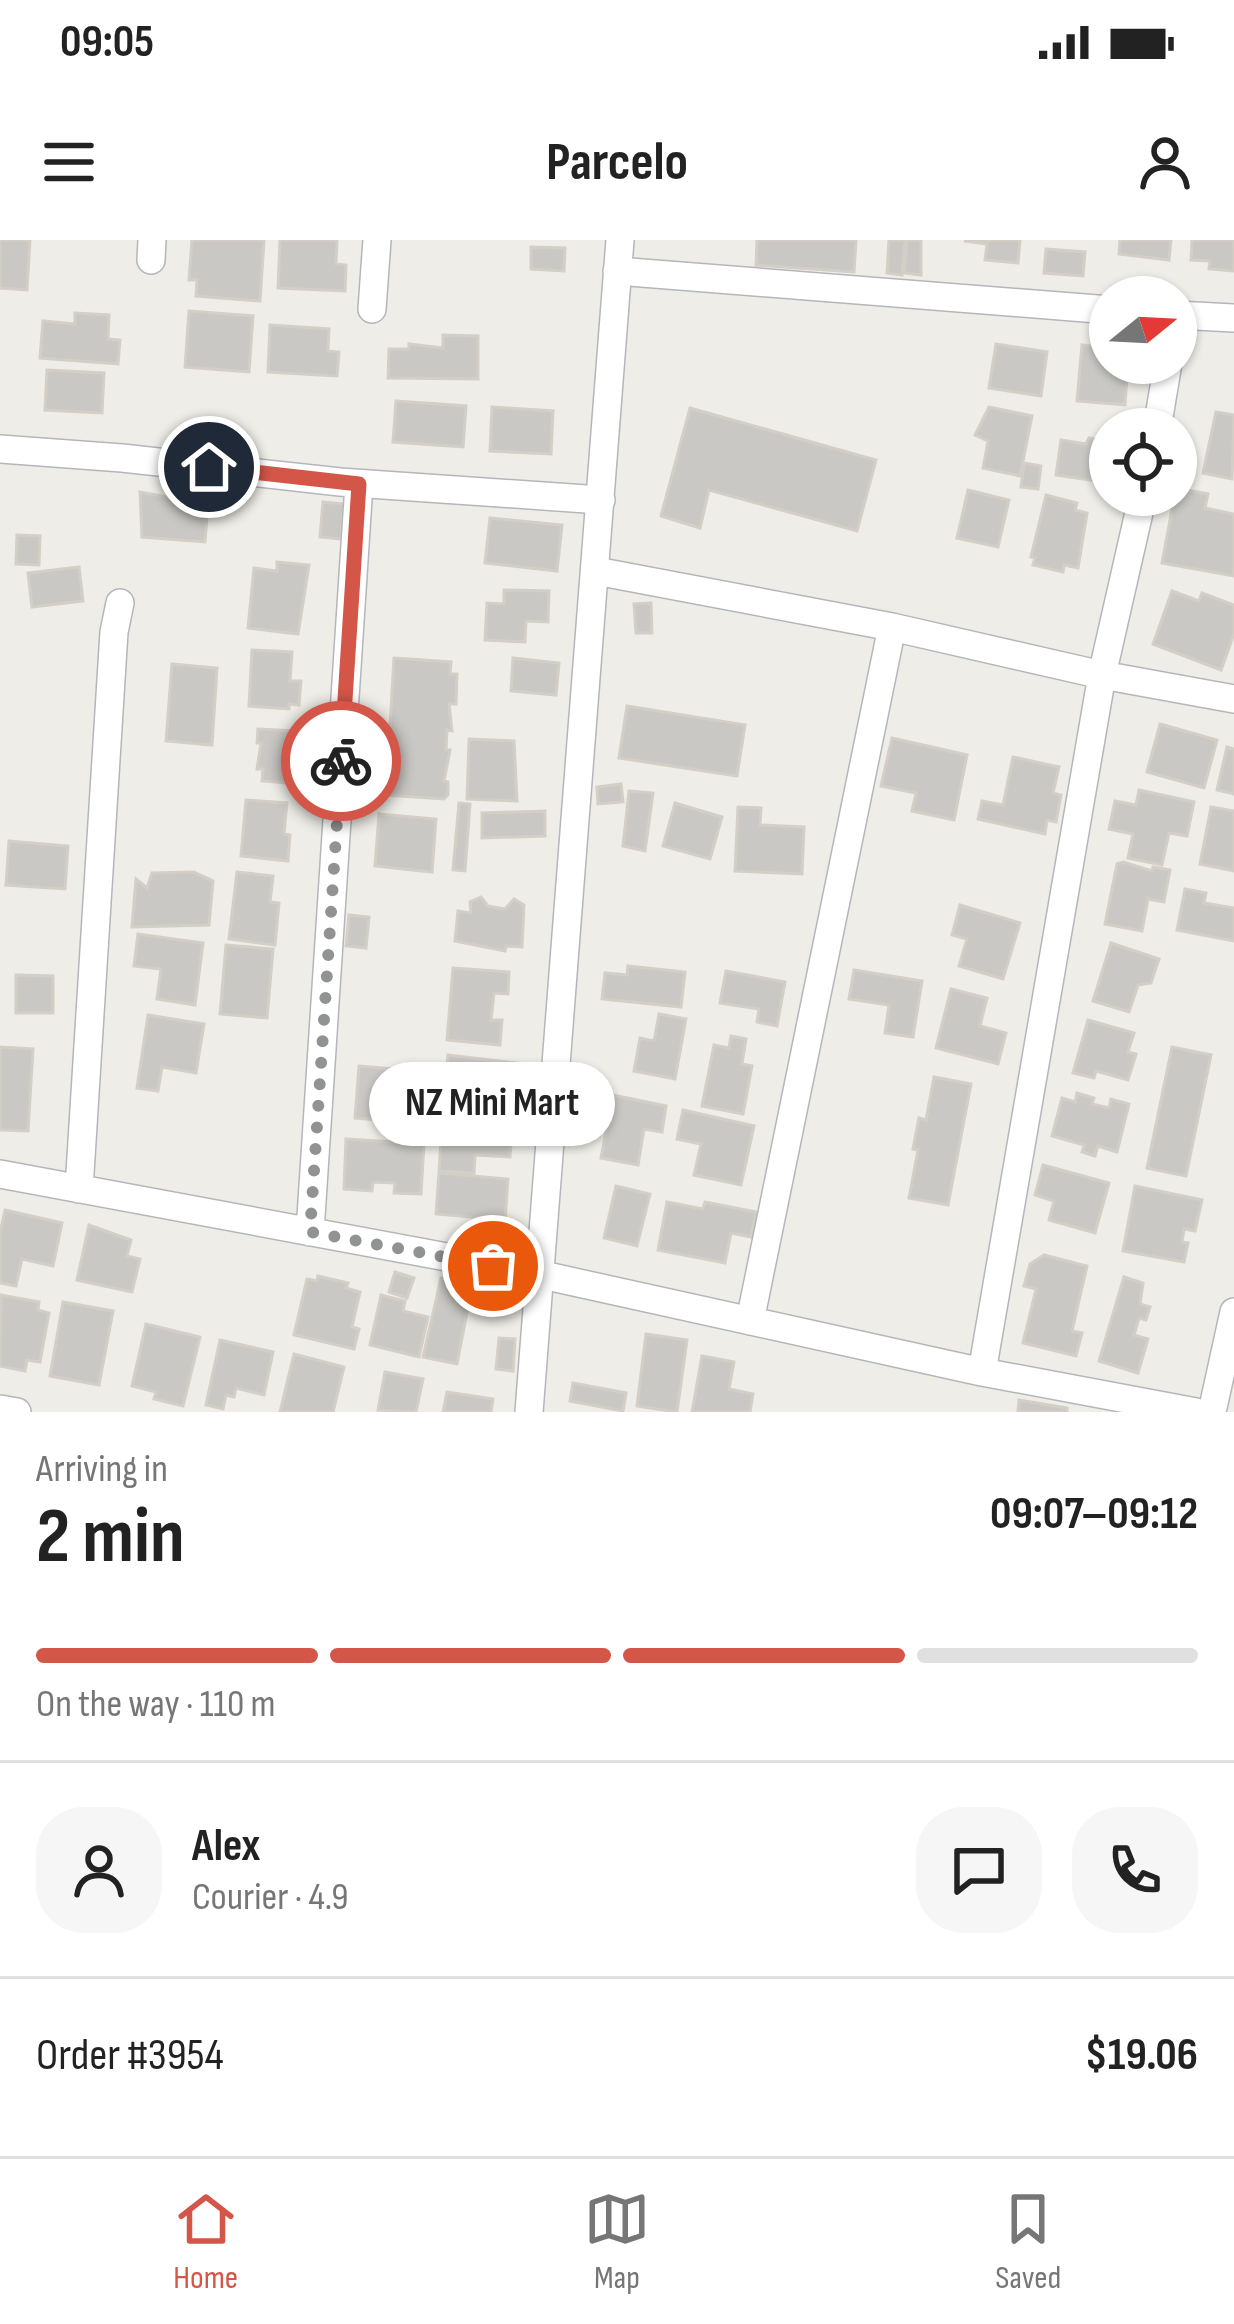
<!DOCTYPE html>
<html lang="en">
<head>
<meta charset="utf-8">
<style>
  :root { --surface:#fff; --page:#f6f6f6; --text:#222; --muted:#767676; --line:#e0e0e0; --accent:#d35649 }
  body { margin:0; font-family:"Sofia Sans Condensed",sans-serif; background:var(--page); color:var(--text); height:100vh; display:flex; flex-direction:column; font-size:45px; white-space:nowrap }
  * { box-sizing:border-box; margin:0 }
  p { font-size:39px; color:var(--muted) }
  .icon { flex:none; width:66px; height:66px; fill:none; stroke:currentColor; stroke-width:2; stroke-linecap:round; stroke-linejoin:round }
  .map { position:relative; height:1172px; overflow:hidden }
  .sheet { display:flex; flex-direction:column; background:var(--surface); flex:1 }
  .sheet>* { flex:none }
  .needle { width:78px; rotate:72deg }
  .buttons { position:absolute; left:1089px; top:36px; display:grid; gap:24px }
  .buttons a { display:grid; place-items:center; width:108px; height:108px; border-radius:50%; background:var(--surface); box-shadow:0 3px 9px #0004; font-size:60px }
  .pin { position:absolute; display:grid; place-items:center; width:102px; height:102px; color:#fff; margin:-51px; border:6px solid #fff; border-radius:50%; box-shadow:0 3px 12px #0007 }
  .courier { position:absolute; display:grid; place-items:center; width:120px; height:120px; margin:-60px; border:9px solid #d35649; border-radius:50%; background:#fff; color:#222; box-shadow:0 3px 15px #0007 }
  .bubble { position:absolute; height:84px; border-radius:42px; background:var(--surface); box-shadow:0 3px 9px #0004; font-size:39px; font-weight:700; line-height:84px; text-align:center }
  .head em { font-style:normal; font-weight:700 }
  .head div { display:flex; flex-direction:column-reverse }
  .head { display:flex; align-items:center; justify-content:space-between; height:204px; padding:0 36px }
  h1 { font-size:78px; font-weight:700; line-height:90px }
  .bar { display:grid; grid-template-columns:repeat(4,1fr); gap:18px 12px; align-content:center; height:144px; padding:0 36px }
  .bar i { height:15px; border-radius:9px; background:var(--line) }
  .bar .selected { background:var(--accent) }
  .bar p { grid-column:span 4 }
  .line { display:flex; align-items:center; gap:30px; padding:0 36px; border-top:3px solid var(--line) }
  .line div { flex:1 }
  .round { display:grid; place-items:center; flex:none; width:126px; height:126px; border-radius:48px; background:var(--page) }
  .status { display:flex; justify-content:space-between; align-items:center; height:84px; padding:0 60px; background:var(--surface); direction:ltr }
  .status svg { height:33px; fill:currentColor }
  header { display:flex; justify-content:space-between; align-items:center; height:156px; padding:0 36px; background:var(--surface); font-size:54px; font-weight:700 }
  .tabs { display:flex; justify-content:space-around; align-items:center; height:168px; border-top:3px solid var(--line); background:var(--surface); font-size:33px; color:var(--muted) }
  .tabs a { display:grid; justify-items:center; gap:6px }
  .tabs .selected { color:var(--accent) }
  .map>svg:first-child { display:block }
</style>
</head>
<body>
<div class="status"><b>09:05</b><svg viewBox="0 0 49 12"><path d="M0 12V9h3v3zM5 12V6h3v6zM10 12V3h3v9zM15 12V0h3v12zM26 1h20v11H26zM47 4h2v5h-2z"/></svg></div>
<header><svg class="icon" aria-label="menu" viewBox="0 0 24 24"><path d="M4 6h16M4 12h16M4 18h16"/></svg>Parcelo<svg class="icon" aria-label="person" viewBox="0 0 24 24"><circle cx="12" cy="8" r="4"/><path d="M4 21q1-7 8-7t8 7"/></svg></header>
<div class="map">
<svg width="1234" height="1172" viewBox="0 0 1234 1172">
  <rect width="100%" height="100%" fill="#efede7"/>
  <path fill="#cac8c4" stroke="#d3cfc6" stroke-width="3" d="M0,0H30L27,50L0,48Z
    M192,0H264L260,61L196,56L197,40H189Z
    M280,0H337L336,24L346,25L345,51L278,48Z
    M757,0H856L854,32L756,25Z
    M889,0H905L902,35L887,33Z
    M907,0H921V35L904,33Z
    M1020,0L1018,23L985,20L987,4L964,1Z
    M1120,0H1171L1169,20L1119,14Z
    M1192,0H1234V31L1209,29L1210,21L1191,20Z
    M531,7L565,8L564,31L531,29Z
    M1046,9L1085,12L1083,36L1044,33Z
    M189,71L253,76L249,132L185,127Z
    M75,73L109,75L108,99L120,100L118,124L40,118L43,81L75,84Z
    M270,85L329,89L328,111L339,112L337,136L268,132Z
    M443,95L478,96V139L388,138L389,109H409V104L443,108Z
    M996,104L1047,112L1041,156L989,148Z
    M1082,105L1110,108V123H1128L1125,165L1077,161Z
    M47,130L104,133L102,173L45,170Z
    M396,161L466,166L463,207L393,202Z
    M492,167L553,171L551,214L490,211Z
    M989,167L1032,176L1020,236L983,228L988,201L975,195Z
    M690,168L876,220L857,291L709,250L700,288L661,276Z
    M1216,172L1234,175L1232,239L1203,233Z
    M1089,198L1104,200V205L1110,206V243L1056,235L1061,200L1086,204Z
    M1024,223L1041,226L1038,249L1021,247Z
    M1176,248L1208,254L1205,268L1234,274V336L1162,323Z
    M968,250L1009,260L998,307L957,298Z
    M140,252L172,258L173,255L202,257V264L208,265L205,302L142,297Z
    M1046,255L1077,263L1075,270L1087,273L1078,328L1064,325L1063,332L1033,325L1035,318L1031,317Z
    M323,262L344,264L341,299L320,297Z
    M490,278L562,285L557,331L485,323Z
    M17,295L40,296L39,325L16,324Z
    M277,322L309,325L298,394L248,388L254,328L277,331Z
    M79,327L83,361L32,367L28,333Z
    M504,350L549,351L548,382L526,381L525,402L485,400L487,363L504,364Z
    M1172,351L1199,361L1202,353L1234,365V394L1221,430L1153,404Z
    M651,363L652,393H636L634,364Z
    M252,410L292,412L290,441H301L299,465L289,464V469L249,466Z
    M394,418L451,422L450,434H457L456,464H449L452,491L447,490L446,510H450L444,541L448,542V555L444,559L386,555Z
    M513,418L559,423L556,455L511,451Z
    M172,424L217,428L212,505L166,501Z
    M627,466L745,485L737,536L619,518Z
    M1160,484L1217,500L1204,548L1147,532Z
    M258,489L295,491L294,506H304L303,524L294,523L293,528H300L299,544L262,541L263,529H257L261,503H257Z
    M892,498L967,515L954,580L912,571L916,553L881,546Z
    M469,499L514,501L517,561L467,559Z
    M1227,507L1234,509V554L1217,550Z
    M1013,517L1059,527L1053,553L1061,555L1056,582L1047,580L1045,594L978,579L982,561L1003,565Z
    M621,544L623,562L598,564L597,547Z
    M1139,550L1194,562L1187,596L1169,593L1162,625L1128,618L1133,594L1109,589L1115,561L1136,565Z
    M629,551L653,553L645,611L623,606Z
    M246,560L287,563L284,594L290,595L288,621L241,616Z
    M459,563L470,564L465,631L453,630Z
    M675,563L722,577L710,619L663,606Z
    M738,567L761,568L760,585L804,587L802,634L735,631Z
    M1211,567L1234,571V631L1200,624Z
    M545,571V596L482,598V573Z
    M379,574L436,579L432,632L375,626Z
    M9,601L68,606L65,649L6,645Z
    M1123,622L1152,631L1153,627L1170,630L1164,662L1148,659L1142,691L1105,684L1117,624Z
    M194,632L213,641L209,685L132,687L136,639L147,648L152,633Z
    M237,632L273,636L270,662L279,663L275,705L229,699Z
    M1185,649L1206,653L1204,663L1234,668V701L1177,690Z
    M481,657L488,666L505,669L514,659L524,665L522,707L506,706L505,711L455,701L458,671L471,673L470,662Z
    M960,665L1020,683L1003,739L959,726L967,699L952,695Z
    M349,675L369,677L366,708L346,706Z
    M138,694L203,703L195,765L157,759L161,729L134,726Z
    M1111,703L1159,719L1151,743L1138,745L1129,772L1093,761Z
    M226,705L273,709L267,778L220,774Z
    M628,726L685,732L681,767L602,759L605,733L627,735Z
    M453,728L509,732L508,754L494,753L491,780H502L500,805L447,800Z
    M854,730L922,741L913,797L885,793L889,765L849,759Z
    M726,731L785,742L777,786L757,782L759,769L720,763Z
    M16,735L53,736V773H16Z
    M951,749L987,758L980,786L1006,793L998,824L936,808Z
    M659,774L686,779L675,839L634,831L640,798L654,801Z
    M148,775L204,784L196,833L162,827L158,851L137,848Z
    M1088,780L1134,793L1128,812L1136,814L1128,840L1096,831L1094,838L1073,833Z
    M731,796L746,799L742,824L752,826L743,874L702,866L714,805L729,808Z
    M0,807L33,809L28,891L0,890Z
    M1172,807L1211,815L1186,936L1147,928Z
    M448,815L517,823L513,865L444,857Z
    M359,826L407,830L405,847L399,846L398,856L424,859L422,883L355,878Z
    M934,837L971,844L948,965L909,958L918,910L913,909L919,878L926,880Z
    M1077,853L1094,858L1092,864L1109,868L1111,859L1129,864L1117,912L1098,906L1095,916L1082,912L1084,905L1052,896L1062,858L1075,862Z
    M613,855L666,866L662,892L644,889L638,925L601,918Z
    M683,870L754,886L741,945L694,935L701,904L677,899Z
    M443,871L470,873V880L485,882V875L513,878L510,917L475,915L474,933L439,931Z
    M346,899L424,904L421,954L394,953L395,943L373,942L372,951L344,949Z
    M1043,925L1109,943L1095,993L1049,980L1054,961L1035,955Z
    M439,933L508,939L505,980L436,974Z
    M616,946L650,954L637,1006L604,998Z
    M1135,946L1202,960L1195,991L1184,989L1182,1002L1188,1003L1184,1022L1123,1011Z
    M667,962L703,969L705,962L756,972L751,997L731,993L725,1023L658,1010Z
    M5,970L62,983L53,1026L22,1019L16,1046L0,1043V993Z
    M89,985L131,1000L127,1016L140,1019L132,1052L77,1040Z
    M1044,1015L1087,1026L1072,1091L1082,1093L1076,1116L1023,1103L1036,1049L1024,1046L1030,1024Z
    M395,1032L414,1038L407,1058L389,1052Z
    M318,1036L348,1043L346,1048L360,1052L352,1087L359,1089L354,1109L294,1095L307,1039L317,1041Z
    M1124,1037L1143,1043L1140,1064L1150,1067L1146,1080L1139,1078L1134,1095L1148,1099L1138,1133L1099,1121Z
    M441,1038L463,1042L460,1060L469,1062L457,1124L423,1117Z
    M1,1055L39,1062L38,1070L49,1073L40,1122L27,1120L25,1131L0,1126Z
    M381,1055L405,1061L403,1071L428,1077L419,1117L370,1105Z
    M63,1062L113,1071L99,1145L50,1136Z
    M146,1084L200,1097L183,1166L154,1159L156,1152L132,1146Z
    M646,1094L687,1100L677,1172L637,1166Z
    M499,1098L515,1099L513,1131L496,1129Z
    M220,1100L273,1112L264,1155L236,1148L234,1157L226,1155L223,1169L206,1165Z
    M294,1114L344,1127L333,1172H280Z
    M702,1116L734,1122L729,1149L753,1154L750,1172H692Z
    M385,1132L423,1139L416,1172L378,1170Z
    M573,1143L626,1153L623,1171L570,1161Z
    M447,1152L493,1159L491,1172H443Z
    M1019,1160L1067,1168V1172H1018Z"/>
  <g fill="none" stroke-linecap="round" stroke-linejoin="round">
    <defs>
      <path id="minor" d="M151,20L152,0
        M617,31L1110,70
        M372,69L377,0
        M1176,75L1234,78
        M1157,189L1168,123
        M0,209L122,218L340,242L601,260
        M596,331L892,387L1102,435L1234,459
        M0,934L538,1034L982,1132L1196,1172
        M79,949L114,392L120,363
        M310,992L359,244
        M750,1081L892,387
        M982,1132L1102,435L1143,255
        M0,1169L17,1172
        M529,1172L620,0
        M1212,1172L1234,1072"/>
    </defs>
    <use href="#minor" stroke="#b4b6ba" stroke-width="30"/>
    <use href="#minor" stroke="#fff" stroke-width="27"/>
  </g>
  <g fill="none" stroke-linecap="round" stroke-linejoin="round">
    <path stroke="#919292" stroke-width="12" stroke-dasharray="0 21.6" d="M341,521L310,992L493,1026"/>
    <path stroke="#d35649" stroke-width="15" d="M209,227L359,244L341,521"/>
  </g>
</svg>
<div class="buttons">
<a><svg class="needle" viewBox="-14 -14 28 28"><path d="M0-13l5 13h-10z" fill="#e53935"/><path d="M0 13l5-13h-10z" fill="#767676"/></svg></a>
<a><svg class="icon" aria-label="locate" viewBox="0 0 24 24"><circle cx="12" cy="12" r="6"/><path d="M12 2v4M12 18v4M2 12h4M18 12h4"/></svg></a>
</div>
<div class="pin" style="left:493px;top:1026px;background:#ea580c"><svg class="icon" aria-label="bag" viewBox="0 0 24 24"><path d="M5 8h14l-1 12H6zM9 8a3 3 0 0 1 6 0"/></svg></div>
<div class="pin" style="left:209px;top:227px;background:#1f2937"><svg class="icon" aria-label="home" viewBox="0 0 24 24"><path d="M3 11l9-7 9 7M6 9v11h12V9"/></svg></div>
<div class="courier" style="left:341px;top:521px"><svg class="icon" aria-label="bike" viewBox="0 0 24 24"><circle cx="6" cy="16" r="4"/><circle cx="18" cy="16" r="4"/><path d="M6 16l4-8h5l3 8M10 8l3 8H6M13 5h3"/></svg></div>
<div class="bubble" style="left:369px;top:822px;width:246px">NZ Mini Mart</div>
</div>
<section class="sheet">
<div class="head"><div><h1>2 min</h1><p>Arriving in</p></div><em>09:07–09:12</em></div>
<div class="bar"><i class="selected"></i><i class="selected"></i><i class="selected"></i><i></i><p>On the way · 110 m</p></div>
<div class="line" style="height:216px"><a class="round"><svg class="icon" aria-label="person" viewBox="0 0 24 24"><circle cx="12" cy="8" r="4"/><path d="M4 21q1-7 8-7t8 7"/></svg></a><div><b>Alex</b><p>Courier · 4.9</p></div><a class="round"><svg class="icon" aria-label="chat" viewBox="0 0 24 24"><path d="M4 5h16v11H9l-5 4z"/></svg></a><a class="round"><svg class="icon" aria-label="phone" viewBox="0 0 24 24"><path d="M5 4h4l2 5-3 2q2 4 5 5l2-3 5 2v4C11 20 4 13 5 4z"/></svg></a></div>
<div class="line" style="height:156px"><div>Order #3954</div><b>$19.06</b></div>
</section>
<nav class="tabs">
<a class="selected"><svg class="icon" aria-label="home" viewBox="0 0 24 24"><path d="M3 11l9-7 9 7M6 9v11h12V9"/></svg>Home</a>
<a><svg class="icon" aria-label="map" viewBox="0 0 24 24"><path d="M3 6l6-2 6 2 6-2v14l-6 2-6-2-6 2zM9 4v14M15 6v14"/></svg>Map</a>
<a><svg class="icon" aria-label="saved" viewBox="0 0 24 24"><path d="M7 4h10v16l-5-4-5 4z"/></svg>Saved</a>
</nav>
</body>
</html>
